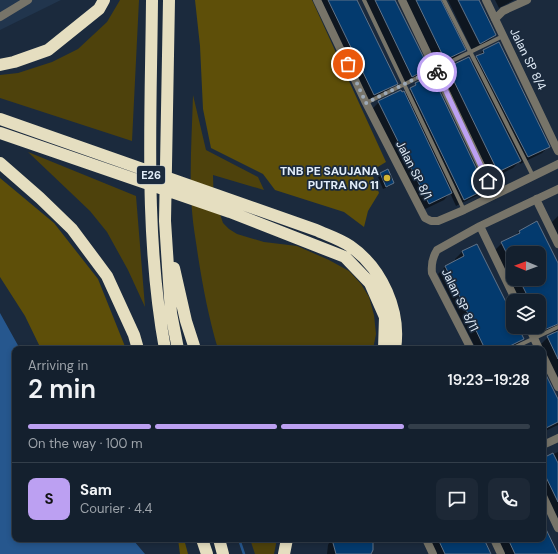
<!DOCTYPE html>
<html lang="en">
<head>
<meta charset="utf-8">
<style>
  :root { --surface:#14202e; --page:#1d2836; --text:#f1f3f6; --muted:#9da3aa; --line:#333e4a; --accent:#bca0f2 }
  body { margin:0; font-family:"DM Sans",sans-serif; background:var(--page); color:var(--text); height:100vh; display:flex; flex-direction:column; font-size:15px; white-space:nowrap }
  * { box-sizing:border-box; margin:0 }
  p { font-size:13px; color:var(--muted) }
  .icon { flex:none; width:22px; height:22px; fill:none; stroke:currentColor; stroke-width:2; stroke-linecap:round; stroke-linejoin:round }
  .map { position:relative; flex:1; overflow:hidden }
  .side { position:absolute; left:12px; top:346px; width:534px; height:196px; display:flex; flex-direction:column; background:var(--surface); border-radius:8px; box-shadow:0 2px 6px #0003,0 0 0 1px var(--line) }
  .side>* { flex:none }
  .needle { width:26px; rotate:271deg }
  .controls { position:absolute; left:506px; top:246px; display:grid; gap:8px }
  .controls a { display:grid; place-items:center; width:40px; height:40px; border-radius:8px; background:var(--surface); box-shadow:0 2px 6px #0003,0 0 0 1px var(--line); font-size:20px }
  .pin { position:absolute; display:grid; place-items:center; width:34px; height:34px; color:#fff; margin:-17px; border:2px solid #fff; border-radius:50%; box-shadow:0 1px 4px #0007 }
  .courier { position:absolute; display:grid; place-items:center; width:40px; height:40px; margin:-20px; border:3px solid #bca0f2; border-radius:50%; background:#fff; color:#222; box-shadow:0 1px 5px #0007 }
  .summary em { font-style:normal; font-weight:600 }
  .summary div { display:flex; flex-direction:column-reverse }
  .summary { display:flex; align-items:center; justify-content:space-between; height:68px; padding:0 16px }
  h1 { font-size:26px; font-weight:600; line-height:30px }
  .bar { display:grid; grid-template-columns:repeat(4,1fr); gap:6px 4px; align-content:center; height:48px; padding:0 16px }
  .bar i { height:5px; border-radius:3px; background:var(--line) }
  .bar .on { background:var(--accent) }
  .bar p { grid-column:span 4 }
  .line { display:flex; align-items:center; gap:10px; padding:0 16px; border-top:1px solid var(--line) }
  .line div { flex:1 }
  .round { display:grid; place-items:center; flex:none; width:42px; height:42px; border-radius:8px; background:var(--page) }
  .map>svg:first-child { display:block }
</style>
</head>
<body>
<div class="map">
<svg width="558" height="554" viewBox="0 0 558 554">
  <rect width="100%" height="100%" fill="#1b2a3d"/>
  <path fill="#21354d" d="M0,0H61L0,30Z"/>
  <path fill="#4e420c" d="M120,0H139L132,141L0,98V75L18,73L52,62L78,49L107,22Z
    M193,95L206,150L258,177L264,190L213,175L214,211L220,214L223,223L229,229L237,234L264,242L297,246L329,260L349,271L361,284L369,297L374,315L376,334L373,349H218C209,319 203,288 198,256C196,241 193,226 192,211C189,173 192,133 193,95Z
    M28,152L136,196L145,307L128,270L107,232L90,211Z
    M250,539H277L274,554H255Z"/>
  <path fill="#5e4f09" d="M195,0H312L386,162L371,171L379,193L368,211L364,227L344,212L275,190L263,174L211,148L203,109L200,46Z
    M0,178L54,223L98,279L126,349H41L25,316L0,277Z
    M178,539H184L188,554H180Z"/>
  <path fill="#26578e" d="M0,313L20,349H15V539H135L134,541L145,554H0Z"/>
  <path fill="#0007" fill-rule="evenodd" d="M321,0H356L396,83L389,90L367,101Z
    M365,0H394L427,68L420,75L405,83Z
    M406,0H440L464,50L457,57L438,67Z
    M448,0H478L495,35L488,42L472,50Z
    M495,0H514L499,8Z
    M499,43L549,146L542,153L520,164L519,162L513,168L491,179L442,78L443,77L442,74L449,67L471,63L483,51Z
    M416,84L485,188L478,195L456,206L450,193L444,200L421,211L372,109L379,102L404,95Z
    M381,174L393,183L390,186L383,189L378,177Z
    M558,216V235L552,222Z
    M519,231L558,265V380L541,344L548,337L555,334L554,332L549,330L537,336L533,327H539V301H520L495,250L502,243L514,237ZM513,253H539V279H513Z
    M477,245L513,318V327H517L523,339L516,346L509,349H476L438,274L445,267L456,261L455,259L462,252Z
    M530,345L532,349H522Z
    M543,369L558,402V425L543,432Z
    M558,452V522L543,492V459Z
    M543,525L557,554H505L498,539H543Z
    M331,539H372L370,554H327L328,545Z
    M428,539H482L490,554H436Z"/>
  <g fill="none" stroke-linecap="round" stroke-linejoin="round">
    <path stroke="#26578e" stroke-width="2.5" d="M239,539L244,554"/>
  </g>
  <path fill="#033a6e" stroke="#617388" d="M328,0H357L398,84L374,95Z
    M375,0H395L429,68L412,77Z
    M416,0H441L466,50L445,60Z
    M458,0H479L496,35L480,44Z
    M499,42L550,147L528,157L476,56L484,53L483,50Z
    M469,57L521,161L498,172L449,71L450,70L448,67Z
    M432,75L486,189L464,200L410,88L416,85L415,83Z
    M401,90L402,92L404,91L452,193L429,204L378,101Z
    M388,169L394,183L386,187L380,173Z
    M537,221L558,263V324L544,330L539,319V301H530L519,279H539V253H513V266L501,242L520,233L519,231Z
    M477,244L513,316V327H518L524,339L510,346L508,349H485L445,266L464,256L462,251Z
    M558,331V359L547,336Z
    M543,369L558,399V422L546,428L543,421Z
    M553,453L558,463V502L543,471V458Z
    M543,523L558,554H515L508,539H543Z
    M334,539H373V550L371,554H336L333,543Z
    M438,539H484L491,554H445Z"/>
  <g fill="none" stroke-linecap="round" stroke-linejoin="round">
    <path stroke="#777469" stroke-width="4" d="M364,0L464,210
      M444,0L533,176
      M366,103L503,36
      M511,349L558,327"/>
    <path stroke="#777469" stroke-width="8" d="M317,0L366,103L425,218L431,221H438L464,210L558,164
      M402,0L495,195
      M486,0L558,151
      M0,17L28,0
      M495,19L503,11L527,0
      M536,199L558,244
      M480,226L516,301
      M529,327L539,349
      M471,349L432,273C431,264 432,258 437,250L480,226L558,189
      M543,356L558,387
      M543,445L558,438
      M543,496L558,528
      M426,539L433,554
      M494,539L501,554"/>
    <path stroke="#e5dec0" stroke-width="12" d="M152,0C151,116 144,234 165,349
      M169,0L165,221L171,313L178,349
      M0,65L14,62L48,50L99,9L104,0
      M0,119L316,230C327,235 340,239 350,246C382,268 401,311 395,349
      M0,133L230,212L345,257L370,283L385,317L384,349
      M0,163L40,198L72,229L107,276L134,335L138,349
      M174,268L186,321L195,349
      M202,539L207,554
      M219,539L223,554
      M284,554L287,539"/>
  </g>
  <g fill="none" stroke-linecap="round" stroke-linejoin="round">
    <path stroke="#9ca9b7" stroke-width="4" stroke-dasharray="0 7.2" d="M348,64L366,103L435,69L437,72"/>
    <path stroke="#bca0f2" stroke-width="5" d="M437,72L488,181"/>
  </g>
  <circle fill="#d3b635" stroke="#1b2a3d" stroke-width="1.5" cx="387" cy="178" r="4"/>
  <g text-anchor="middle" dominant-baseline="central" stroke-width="3.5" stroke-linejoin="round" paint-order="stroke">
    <rect fill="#1b2a3d" stroke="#a6b2c1" stroke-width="1" x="137" y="166" width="28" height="18" rx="3"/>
    <g font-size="11" font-weight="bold" fill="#e2edf9">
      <text x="151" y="175">E26</text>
    </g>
    <g font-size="12" fill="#e2edf9" stroke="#1b2a3d">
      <text transform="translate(528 59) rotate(64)">Jalan SP 8/4</text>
      <text transform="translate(414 170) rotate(63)">Jalan SP 8/1</text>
      <text transform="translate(460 300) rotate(64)">Jalan SP 8/11</text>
    </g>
    <g font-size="12" font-weight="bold" fill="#e2edf9" stroke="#1b2a3d" text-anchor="end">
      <text x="379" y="171">TNB PE SAUJANA<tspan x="379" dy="14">PUTRA NO 11</tspan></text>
    </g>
  </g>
</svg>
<div class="controls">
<a><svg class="needle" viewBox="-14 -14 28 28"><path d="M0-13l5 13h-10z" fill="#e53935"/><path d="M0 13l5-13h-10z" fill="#9da3aa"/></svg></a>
<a><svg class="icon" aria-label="layers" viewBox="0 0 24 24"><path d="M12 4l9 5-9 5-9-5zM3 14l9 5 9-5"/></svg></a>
</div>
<div class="pin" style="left:348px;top:64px;background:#ea580c"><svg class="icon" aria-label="bag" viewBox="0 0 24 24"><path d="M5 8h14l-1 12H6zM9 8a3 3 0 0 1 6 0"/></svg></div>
<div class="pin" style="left:488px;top:181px;background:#1f2937"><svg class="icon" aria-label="home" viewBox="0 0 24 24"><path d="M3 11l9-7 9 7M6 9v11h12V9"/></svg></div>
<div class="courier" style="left:437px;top:72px"><svg class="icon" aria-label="bike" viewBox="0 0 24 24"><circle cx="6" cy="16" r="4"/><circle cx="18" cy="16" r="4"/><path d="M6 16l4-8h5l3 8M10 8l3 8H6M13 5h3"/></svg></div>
<section class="side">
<div class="summary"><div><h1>2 min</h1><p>Arriving in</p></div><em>19:23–19:28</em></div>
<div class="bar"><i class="on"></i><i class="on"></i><i class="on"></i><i></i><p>On the way · 100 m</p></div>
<div class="line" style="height:72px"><b class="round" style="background:var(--accent);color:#111">S</b><div><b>Sam</b><p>Courier · 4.4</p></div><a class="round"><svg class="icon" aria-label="chat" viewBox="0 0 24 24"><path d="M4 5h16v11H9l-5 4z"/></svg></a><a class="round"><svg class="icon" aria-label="phone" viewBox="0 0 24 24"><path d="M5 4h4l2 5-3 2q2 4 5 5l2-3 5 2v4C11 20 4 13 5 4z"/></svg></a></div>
</section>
</div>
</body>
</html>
